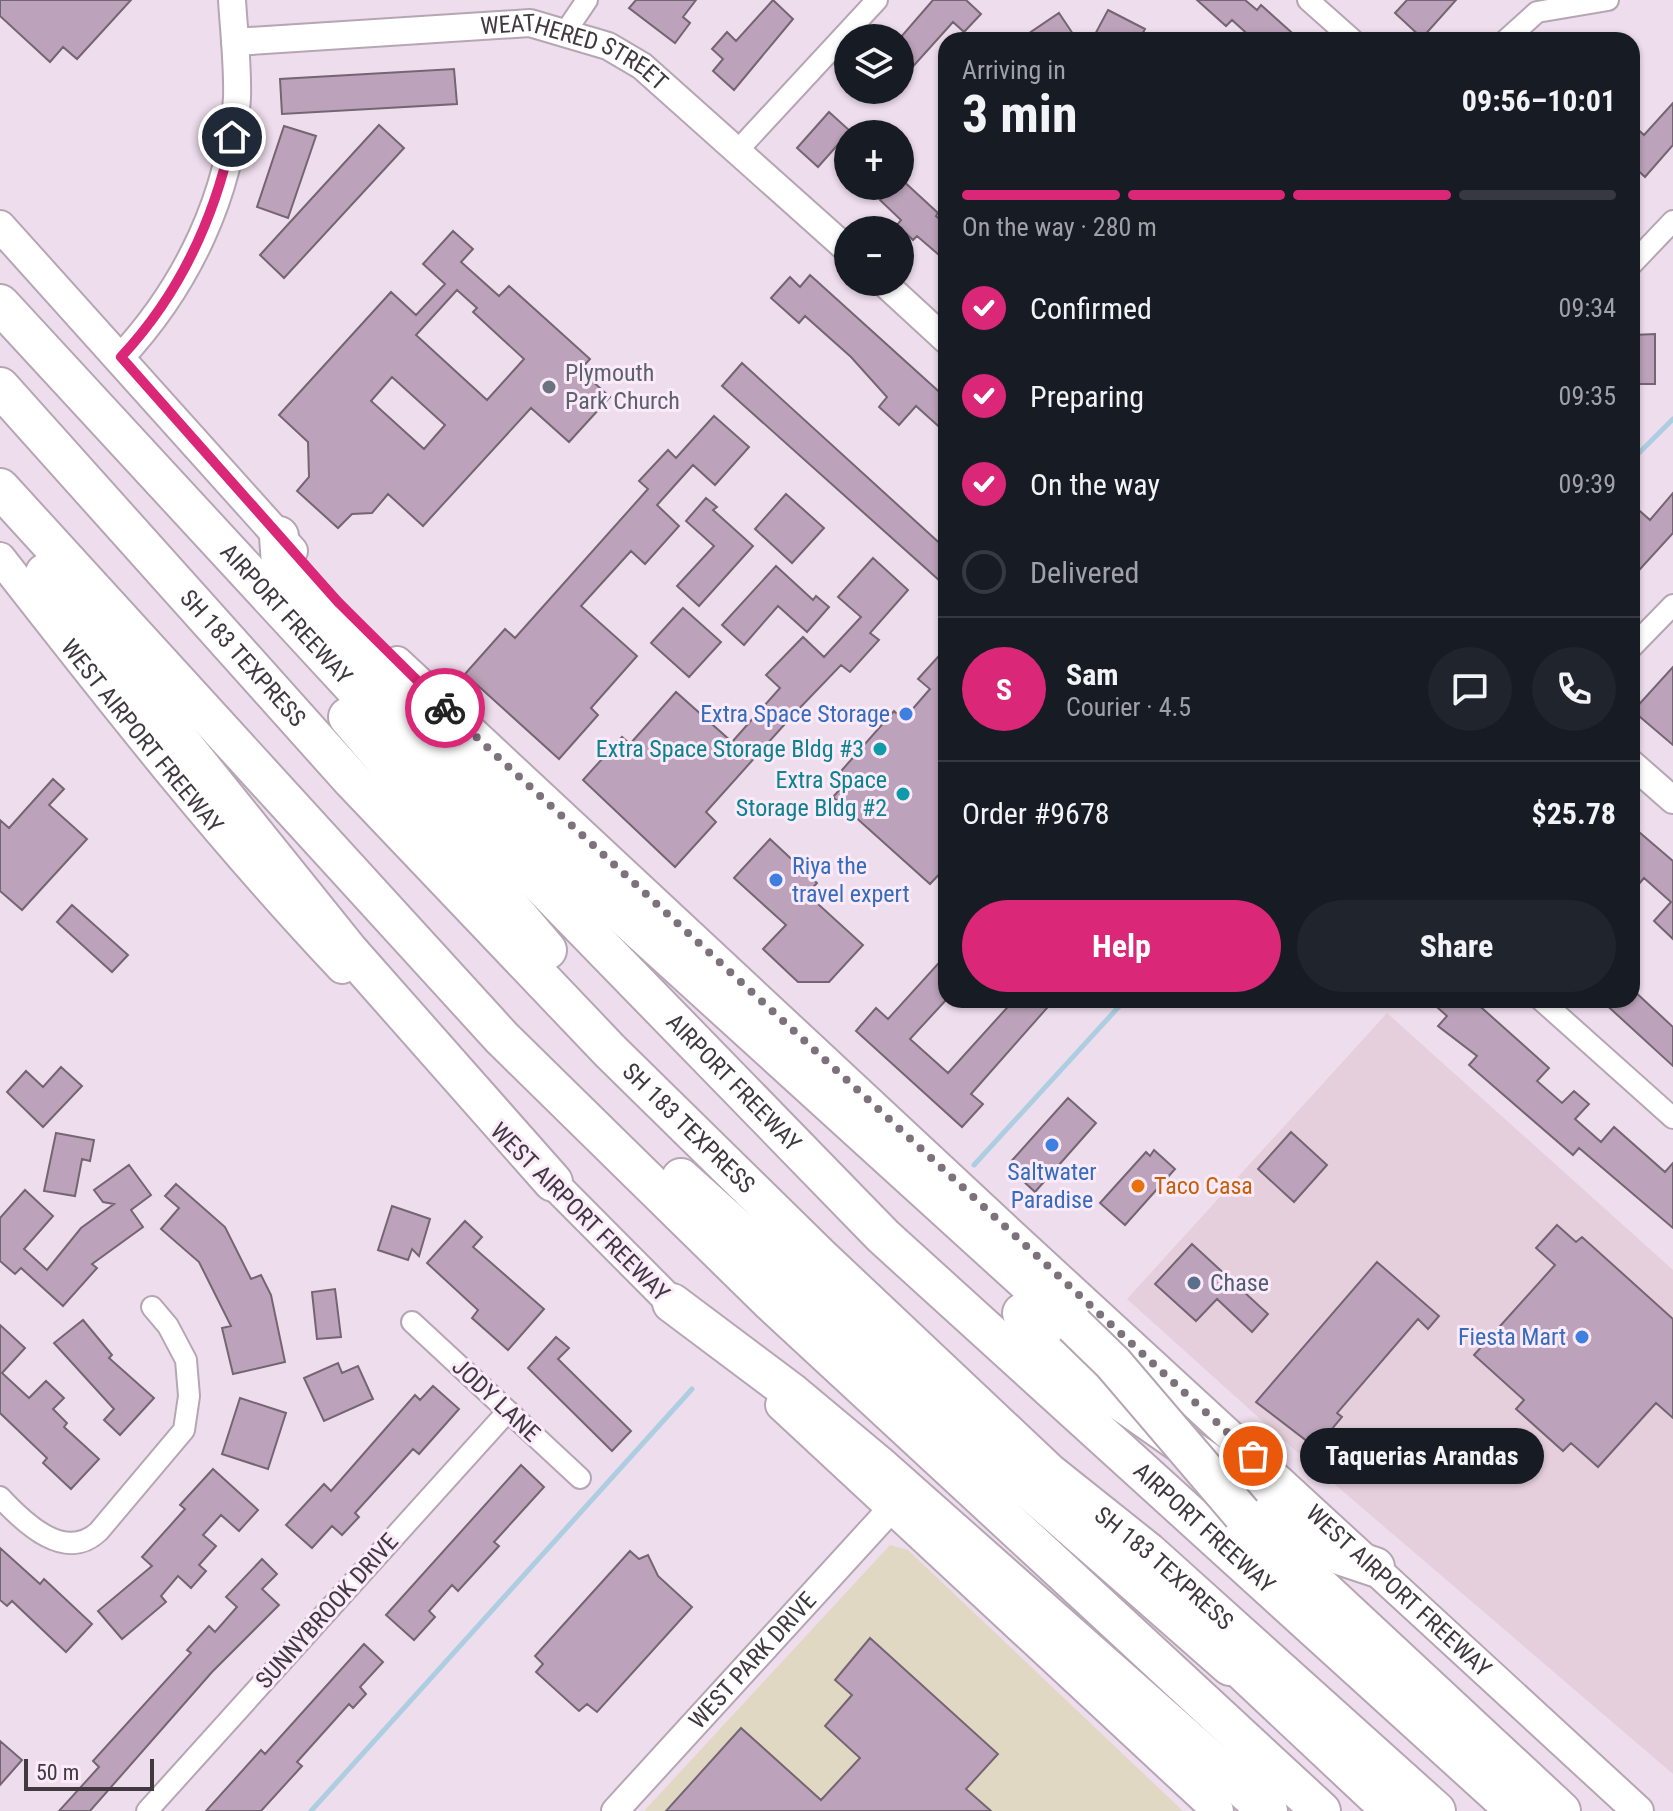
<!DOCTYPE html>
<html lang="en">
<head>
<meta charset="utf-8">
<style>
  :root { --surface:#171b24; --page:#20242c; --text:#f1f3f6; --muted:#9ea1a6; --line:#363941; --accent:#db2777 }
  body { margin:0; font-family:"Roboto Condensed",sans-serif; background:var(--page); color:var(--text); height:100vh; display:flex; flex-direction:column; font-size:30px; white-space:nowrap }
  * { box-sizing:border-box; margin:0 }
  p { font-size:26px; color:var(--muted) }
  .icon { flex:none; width:44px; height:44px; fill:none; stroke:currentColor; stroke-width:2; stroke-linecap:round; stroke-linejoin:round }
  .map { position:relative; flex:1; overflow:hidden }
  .side { position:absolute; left:938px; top:32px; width:702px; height:976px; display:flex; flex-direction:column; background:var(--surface); border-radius:24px; box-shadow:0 2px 6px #0004 }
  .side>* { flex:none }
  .tools { position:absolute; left:834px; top:24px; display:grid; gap:16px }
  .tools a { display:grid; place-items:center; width:80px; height:80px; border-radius:50%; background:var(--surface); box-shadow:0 2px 6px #0004; font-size:40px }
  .scale { position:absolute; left:24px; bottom:20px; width:130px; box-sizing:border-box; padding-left:8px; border:4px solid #403940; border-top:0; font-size:22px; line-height:28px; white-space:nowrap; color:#403940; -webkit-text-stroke:6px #fbeaf9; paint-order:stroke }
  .pin { position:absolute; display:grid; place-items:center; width:68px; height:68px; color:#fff; margin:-34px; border:4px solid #fff; border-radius:50%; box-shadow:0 2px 8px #0007 }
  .courier { position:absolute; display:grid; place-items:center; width:80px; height:80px; margin:-40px; border:6px solid #db2777; border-radius:50%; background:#fff; color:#222; box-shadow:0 2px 10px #0007 }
  .bubble { position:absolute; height:56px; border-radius:28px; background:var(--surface); box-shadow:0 2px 6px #0004; font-size:26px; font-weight:700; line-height:56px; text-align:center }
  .summary em { font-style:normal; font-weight:700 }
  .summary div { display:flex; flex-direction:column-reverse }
  .summary { display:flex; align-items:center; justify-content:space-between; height:136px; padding:0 24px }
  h1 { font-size:52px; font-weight:700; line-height:60px }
  .bar { display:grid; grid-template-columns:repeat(4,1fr); gap:12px 8px; align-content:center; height:96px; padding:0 24px }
  .bar i { height:10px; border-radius:6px; background:var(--line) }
  .bar .active { background:var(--accent) }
  .bar p { grid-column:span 4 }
  .line { display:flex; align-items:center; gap:20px; padding:0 24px; border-top:2px solid var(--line) }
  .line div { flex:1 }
  .round { display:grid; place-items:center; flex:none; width:84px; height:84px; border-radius:42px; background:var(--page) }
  ol { padding:0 24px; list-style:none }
  li { display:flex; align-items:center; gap:24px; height:88px }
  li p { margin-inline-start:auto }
  li .icon { padding:8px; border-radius:50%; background:var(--accent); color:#fff; stroke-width:4 }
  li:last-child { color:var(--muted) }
  li i { width:44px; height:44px; border:4px solid var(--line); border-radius:50% }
  .cta { display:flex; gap:16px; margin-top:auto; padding:16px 24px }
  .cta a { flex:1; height:92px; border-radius:48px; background:var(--accent); color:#fff; font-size:32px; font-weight:700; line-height:92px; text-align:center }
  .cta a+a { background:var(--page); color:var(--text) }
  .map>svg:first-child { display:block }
</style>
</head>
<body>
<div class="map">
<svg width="1673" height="1811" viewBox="0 0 1673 1811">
  <rect width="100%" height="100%" fill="#eeddec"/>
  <path fill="#e5cfdc" d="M1387,1013L1673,1270V1774L1297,1452L1127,1299Z"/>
  <path fill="#e1d8c3" d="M890,1545L908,1550L1183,1811H644Z"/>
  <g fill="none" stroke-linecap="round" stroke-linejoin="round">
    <path stroke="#adcee1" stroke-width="5" d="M1632,460L1673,419
      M974,1165L1125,1000
      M311,1811L692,1389"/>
  </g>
  <path fill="#bca2ba" stroke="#746572" stroke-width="2" fill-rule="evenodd" d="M0,0H131L77,59L63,47L50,62L0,16Z
    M636,0H696L683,17L690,23L675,43L629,8Z
    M773,0L793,19L734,90L713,71L723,59L712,49L727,32L736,41Z
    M933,0H966L981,14L964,32L953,22L900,81V38Z
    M1197,0H1245L1257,10L1261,5L1300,40H1254L1232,20L1226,26Z
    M1407,0H1456L1422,38L1395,13Z
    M1108,10L1145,29L1139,40H1092Z
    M1059,13L1077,40H1019Z
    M454,69L457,104L282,114L280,79Z
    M1673,103V145L1645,177L1632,165V124L1644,135Z
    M829,112L850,131L818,167L797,148Z
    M379,125L404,148L284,278L260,255Z
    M284,126L316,136L288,218L257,207Z
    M900,178L938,213L936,216L946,225V261L917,236L913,240L897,225L901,220L880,200L893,186H900Z
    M453,231L473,249L461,262L499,296L509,286L590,359L580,370L610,397L569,442L531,408L423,526L388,494L372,513L352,514L338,528L297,491L309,477L308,442L279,415L391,292L416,315L445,284L423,264ZM457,290L477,308L473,312L524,359L487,400L416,335ZM392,377L445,425L424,449L371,401Z
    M810,275L946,398V433L916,406L899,425L879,407L887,397L851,357L805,316L799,323L771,298L790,277L800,287Z
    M1655,334V384H1632L1633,335Z
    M742,363L946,549V574L940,581L722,386Z
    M714,416L749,447L715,485L693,465L657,505L679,526L645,564L631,551L581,606L637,656L591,708L598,715L559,759L465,674L505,629L515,638L648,489L639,481L668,450L676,458Z
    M1673,493V533L1632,578V504L1650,520Z
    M786,494L824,528L792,563L755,529Z
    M706,498L717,507L713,510L753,546L699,606L677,586L714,546L686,521Z
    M873,558L908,590L870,633L879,640L850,672L841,665L793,715L706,812L716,822L675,867L583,780L622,737L630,744L676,692L732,742L780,688L766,675L803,637L824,657L861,617L838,597Z
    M776,566L813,600L816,596L829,607L807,632L778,606L744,645L722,625Z
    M683,608L721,642L689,677L651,643Z
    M946,648V867L930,884L833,797L843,786L835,778L894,711L903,720L930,689L918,679Z
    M1673,667V745L1633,711Z
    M53,779L64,789L49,805L87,839L22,910L0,891V820L9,828Z
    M1632,826L1673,861V939L1654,921L1671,902L1644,878L1632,892Z
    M770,839L817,883L807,894L863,945L829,982H798L763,949L786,925L734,878Z
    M72,905L128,955L112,972L57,922Z
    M946,955V1000L910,1039L948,1073L1014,1000H1054L971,1094L983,1104L962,1127L856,1031L876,1008L888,1019Z
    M1632,989L1673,1027V1066L1601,1000H1632Z
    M1429,1000H1473L1549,1068L1537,1081L1562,1103L1574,1091L1589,1104L1575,1119L1601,1142L1614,1127L1665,1172L1673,1163V1228L1579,1148L1573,1155L1469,1065L1477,1056L1438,1026L1447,1016Z
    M61,1067L82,1086L43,1127L7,1092L26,1071L43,1087Z
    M1068,1098L1096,1123L1035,1192L1007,1166Z
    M1291,1132L1327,1165L1294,1202L1258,1169Z
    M56,1133L94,1140L90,1161L82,1159L75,1196L44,1191Z
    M1154,1150L1175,1169L1125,1225L1100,1203L1146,1152L1150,1156Z
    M129,1165L151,1195L131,1210L143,1227L92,1264L97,1268L63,1306L21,1268L15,1274L0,1261V1218L25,1190L53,1216L24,1249L47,1270L81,1228L114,1204L103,1202L94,1190Z
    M176,1184L225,1227L251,1279L261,1275L271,1295L285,1362L233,1374L222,1328L231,1326L199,1262L161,1229L179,1208L165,1196Z
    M392,1206L430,1219L419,1256L412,1249L408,1260L378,1250Z
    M465,1221L482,1237L473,1247L544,1309L508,1350L472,1318L478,1310L427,1263Z
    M1557,1225L1576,1242L1582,1237L1673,1319V1418L1656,1403L1598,1467L1571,1443L1563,1451L1516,1409L1524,1400L1474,1355L1555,1265L1536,1248Z
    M1192,1244L1268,1314L1252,1332L1217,1299L1196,1321L1155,1284Z
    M1377,1262L1439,1316L1428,1329L1418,1319L1337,1413L1342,1417L1316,1448L1256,1402Z
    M335,1289L341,1337L317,1339L312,1292Z
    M83,1320L112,1355L109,1358L154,1398L120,1435L104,1420L114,1409L54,1343Z
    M0,1325L25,1348L2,1373L29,1398L46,1381L64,1398L53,1409L67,1423L64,1427L99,1459L71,1489L43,1463L47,1458L0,1413Z
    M556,1337L569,1348L558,1359L631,1431L612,1451L528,1368Z
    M338,1363L342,1373L358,1366L373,1399L324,1421L304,1378Z
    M433,1386L459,1409L419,1454L413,1449L355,1513L359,1517L342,1535L332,1526L312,1548L286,1525L324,1484L331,1491L415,1395L420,1400Z
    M240,1398L286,1413L268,1469L222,1454Z
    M521,1465L544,1487L494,1542L499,1546L458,1591L452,1585L429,1611L435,1617L414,1640L386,1615Z
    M213,1469L258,1510L239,1531L221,1515L203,1535L216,1546L199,1565L206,1571L191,1588L178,1576L161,1596L166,1602L122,1639L98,1611L152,1566L142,1557L185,1509L180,1505Z
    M0,1548L40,1584L44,1579L92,1624L66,1652L12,1601L7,1606L0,1600Z
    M630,1551L639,1559L648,1555L658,1576L692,1607L597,1712L587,1704L579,1711L536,1672L543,1664L535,1656Z
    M262,1559L277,1574L262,1589L279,1605L212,1672L90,1811H59L99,1767L93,1761L191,1653L187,1650L209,1626L215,1632L237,1607L226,1597Z
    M870,1638L998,1754L966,1789L991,1811H666L741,1728L821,1800L860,1758L825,1726L852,1695L835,1680Z
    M364,1644L383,1662L360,1687L366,1694L353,1708L349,1704L297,1762L302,1766L261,1811H206L261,1750L265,1754Z
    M0,1741L22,1760L0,1785Z"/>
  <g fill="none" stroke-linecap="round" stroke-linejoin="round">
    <defs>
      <path id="minor" d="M1308,0L1353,40
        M566,31L587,0
        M1506,40L1537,12L1608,0
        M738,150L877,0
        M1632,264L1673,221
        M1632,647L1673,605
        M1541,1000L1673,1118
        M412,1322L580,1478
        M0,1497C25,1524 66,1563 99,1531L184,1430L189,1396L186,1360L168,1326L152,1307
        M147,1811L508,1411"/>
      <g id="tertiary">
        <path id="s1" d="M235,42L530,23L608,46L642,66L848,250"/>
        <path d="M883,282L946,340"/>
        <path d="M121,357C186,287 231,195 237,98C238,66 234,32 232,0"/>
        <path d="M1632,764L1673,800"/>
        <path id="s2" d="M615,1811L891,1509"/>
      </g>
      <g id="secondary">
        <path d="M0,226L292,551"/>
        <path id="s3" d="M0,558C110,699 219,838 342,968"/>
        <path id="s4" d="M397,662L1015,1238L1638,1811"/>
        <path d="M538,1168L687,1318"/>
        <path d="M781,1405L1218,1811"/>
      </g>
      <g id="motorway">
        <path id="s5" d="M0,304L445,786L883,1236L1516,1811"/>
        <path id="s6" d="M0,387L352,780L610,1051L820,1257L1049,1473L1148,1552L1436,1811"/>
        <path d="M0,488L502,1038L769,1300L1321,1811"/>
        <path d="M279,536L281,565L519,815L623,915L1074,1325"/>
        <path d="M45,573L348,950L553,1182"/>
        <path d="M348,717L547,950"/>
        <path d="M681,1178L907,1382L1230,1666"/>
        <path d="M672,1303L792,1393L877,1464L1268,1811"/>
        <path d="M1022,1313L1119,1400L1342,1556L1375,1567"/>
        <path d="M1242,1514L1561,1811"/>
        <path d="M1215,1645L1392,1811"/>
      </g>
    </defs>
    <use href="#minor" stroke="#b6a6b4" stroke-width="24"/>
    <use href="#tertiary" stroke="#b6a6b4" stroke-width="30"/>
    <use href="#secondary" stroke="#b6a6b4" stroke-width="34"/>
    <use href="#motorway" stroke="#b6a6b4" stroke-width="42"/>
    <use href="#minor" stroke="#fff" stroke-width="20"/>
    <use href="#tertiary" stroke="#fff" stroke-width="26"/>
    <use href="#secondary" stroke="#fff" stroke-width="30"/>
    <use href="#motorway" stroke="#fff" stroke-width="38"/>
    <defs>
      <path id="motorway-bridge" d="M1074,1325L1113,1363L1242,1514"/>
    </defs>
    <use href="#motorway-bridge" stroke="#b6a6b4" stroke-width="42" stroke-linecap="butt"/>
    <use href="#motorway-bridge" stroke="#fff" stroke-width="38"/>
  </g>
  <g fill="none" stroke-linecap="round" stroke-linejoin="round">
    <path stroke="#7d727c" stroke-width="8" stroke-dasharray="0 14.4" d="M445,708L1253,1456"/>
    <path stroke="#db2777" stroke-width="10" d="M232,137C214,220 179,295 121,357L338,602L445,708"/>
  </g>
  <circle fill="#6b7280" stroke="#fbeaf9" stroke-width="3" cx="549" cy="387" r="8"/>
  <g fill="#3f7fe0" stroke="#fbeaf9" stroke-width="3">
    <circle cx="906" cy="714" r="8"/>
    <circle cx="776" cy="880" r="8"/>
    <circle cx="1052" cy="1145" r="8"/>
    <circle cx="1582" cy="1337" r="8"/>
  </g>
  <g fill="#0f9aa8" stroke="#fbeaf9" stroke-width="3">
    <circle cx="880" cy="749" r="8"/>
    <circle cx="903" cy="794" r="8"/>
  </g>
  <circle fill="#e8710a" stroke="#fbeaf9" stroke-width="3" cx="1138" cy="1186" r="8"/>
  <circle fill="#5c6f8a" stroke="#fbeaf9" stroke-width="3" cx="1194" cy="1283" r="8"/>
  <g text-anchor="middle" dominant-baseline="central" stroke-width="6" stroke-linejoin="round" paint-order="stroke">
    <g font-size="24" fill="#403940" stroke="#fbeaf9">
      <text stroke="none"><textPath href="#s1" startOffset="346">WEATHERED STREET</textPath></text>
      <text stroke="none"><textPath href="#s5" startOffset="422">AIRPORT FREEWAY</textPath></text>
      <text stroke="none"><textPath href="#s6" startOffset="364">SH 183 TEXPRESS</textPath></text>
      <text stroke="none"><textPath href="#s3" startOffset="228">WEST AIRPORT FREEWAY</textPath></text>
      <text stroke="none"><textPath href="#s5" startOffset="1070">AIRPORT FREEWAY</textPath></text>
      <text stroke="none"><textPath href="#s6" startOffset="1012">SH 183 TEXPRESS</textPath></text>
      <text transform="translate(580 1212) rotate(45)">WEST AIRPORT FREEWAY</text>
      <text transform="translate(496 1400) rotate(43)">JODY LANE</text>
      <text stroke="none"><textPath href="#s5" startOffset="1718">AIRPORT FREEWAY</textPath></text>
      <text stroke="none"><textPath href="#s6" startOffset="1660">SH 183 TEXPRESS</textPath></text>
      <text stroke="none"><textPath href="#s4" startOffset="1366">WEST AIRPORT FREEWAY</textPath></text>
      <text transform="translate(327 1611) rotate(-48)">SUNNYBROOK DRIVE</text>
      <text stroke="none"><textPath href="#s2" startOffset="204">WEST PARK DRIVE</textPath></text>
    </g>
    <g font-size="24" fill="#5b616d" stroke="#fbeaf9" text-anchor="start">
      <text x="565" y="373">Plymouth<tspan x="565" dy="28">Park Church</tspan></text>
    </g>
    <g font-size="24" fill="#366cbe" stroke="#fbeaf9" text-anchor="end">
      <text x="890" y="714">Extra Space Storage</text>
      <text x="792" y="866" text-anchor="start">Riya the<tspan x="792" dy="28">travel expert</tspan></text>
      <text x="1052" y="1172" text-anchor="middle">Saltwater<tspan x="1052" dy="28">Paradise</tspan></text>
      <text x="1566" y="1337">Fiesta Mart</text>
    </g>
    <g font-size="24" fill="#0d838f" stroke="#fbeaf9" text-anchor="end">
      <text x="864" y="749">Extra Space Storage Bldg #3</text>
      <text x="887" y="780">Extra Space<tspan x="887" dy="28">Storage Bldg #2</tspan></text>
    </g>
    <g font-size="24" fill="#c56008" stroke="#fbeaf9" text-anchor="start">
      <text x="1154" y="1186">Taco Casa</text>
    </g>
    <g font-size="24" fill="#4e5e75" stroke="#fbeaf9" text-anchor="start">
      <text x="1210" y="1283">Chase</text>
    </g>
  </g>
</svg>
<div class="tools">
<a><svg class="icon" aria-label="layers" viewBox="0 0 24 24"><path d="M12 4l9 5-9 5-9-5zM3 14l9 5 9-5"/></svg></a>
<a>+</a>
<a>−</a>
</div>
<div class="scale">50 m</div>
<div class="pin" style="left:1253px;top:1456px;background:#ea580c"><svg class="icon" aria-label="bag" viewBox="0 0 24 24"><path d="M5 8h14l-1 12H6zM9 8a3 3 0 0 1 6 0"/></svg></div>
<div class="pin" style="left:232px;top:137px;background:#1f2937"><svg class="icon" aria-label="home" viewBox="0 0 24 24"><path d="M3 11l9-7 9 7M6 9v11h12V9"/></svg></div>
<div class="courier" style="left:445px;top:708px"><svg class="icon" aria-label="bike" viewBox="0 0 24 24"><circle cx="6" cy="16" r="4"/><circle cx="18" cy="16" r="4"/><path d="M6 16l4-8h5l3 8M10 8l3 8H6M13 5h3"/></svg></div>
<div class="bubble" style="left:1300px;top:1428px;width:244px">Taquerias Arandas</div>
<section class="side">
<div class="summary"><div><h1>3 min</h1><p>Arriving in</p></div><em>09:56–10:01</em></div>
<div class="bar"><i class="active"></i><i class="active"></i><i class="active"></i><i></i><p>On the way · 280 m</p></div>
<ol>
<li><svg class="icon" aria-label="check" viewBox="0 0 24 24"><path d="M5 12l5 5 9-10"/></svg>Confirmed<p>09:34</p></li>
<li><svg class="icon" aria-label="check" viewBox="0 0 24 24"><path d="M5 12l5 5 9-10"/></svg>Preparing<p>09:35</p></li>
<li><svg class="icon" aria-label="check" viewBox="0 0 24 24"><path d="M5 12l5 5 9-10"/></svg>On the way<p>09:39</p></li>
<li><i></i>Delivered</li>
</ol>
<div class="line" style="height:144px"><b class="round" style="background:var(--accent);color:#fff">S</b><div><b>Sam</b><p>Courier · 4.5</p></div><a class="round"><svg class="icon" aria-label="chat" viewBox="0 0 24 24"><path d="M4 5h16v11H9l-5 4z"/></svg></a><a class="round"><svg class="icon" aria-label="phone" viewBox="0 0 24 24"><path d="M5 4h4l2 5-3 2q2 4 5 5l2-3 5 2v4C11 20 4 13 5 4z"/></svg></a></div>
<div class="line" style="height:104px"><div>Order #9678</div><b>$25.78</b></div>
<div class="cta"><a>Help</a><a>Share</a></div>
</section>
</div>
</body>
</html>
